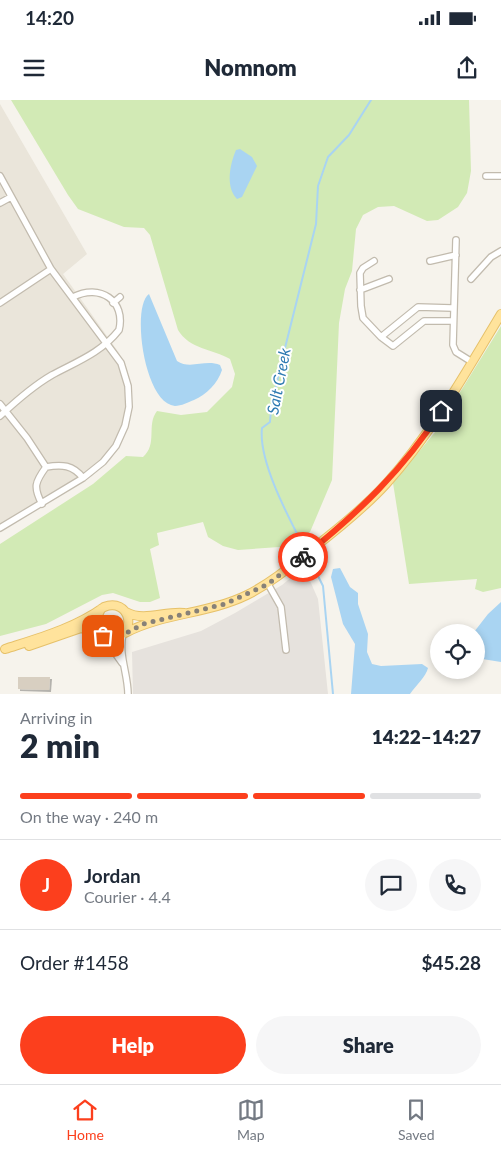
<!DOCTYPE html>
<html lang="en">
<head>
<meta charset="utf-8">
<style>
  :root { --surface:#fff; --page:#f6f6f7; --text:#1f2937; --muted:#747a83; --line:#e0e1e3; --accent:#fc3f1d }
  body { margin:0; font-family:Lato,sans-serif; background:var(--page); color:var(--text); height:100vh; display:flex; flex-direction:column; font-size:19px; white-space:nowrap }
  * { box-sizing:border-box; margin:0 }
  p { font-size:16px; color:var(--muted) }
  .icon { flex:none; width:28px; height:28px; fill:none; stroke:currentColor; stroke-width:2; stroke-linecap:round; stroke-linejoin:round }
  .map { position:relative; height:594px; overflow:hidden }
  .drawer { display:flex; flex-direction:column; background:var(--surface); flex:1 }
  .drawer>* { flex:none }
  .fabs { position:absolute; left:430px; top:524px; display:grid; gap:10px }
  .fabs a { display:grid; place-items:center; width:55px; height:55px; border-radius:50%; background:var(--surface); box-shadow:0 2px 8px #0003; font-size:25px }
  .pin { position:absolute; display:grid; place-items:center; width:42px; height:42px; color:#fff; margin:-21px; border-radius:10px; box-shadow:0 2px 8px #0006 }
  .courier { position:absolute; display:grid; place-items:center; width:50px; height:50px; margin:-25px; border:4px solid #fc3f1d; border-radius:50%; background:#fff; color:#222; box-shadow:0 1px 6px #0007 }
  .head em { font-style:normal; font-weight:800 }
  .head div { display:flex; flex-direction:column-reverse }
  .head { display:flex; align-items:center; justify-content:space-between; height:85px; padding:0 20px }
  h1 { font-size:32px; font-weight:800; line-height:38px }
  .bar { display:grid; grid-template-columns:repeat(4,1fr); gap:8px 5px; align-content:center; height:60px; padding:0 20px }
  .bar i { height:6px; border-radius:4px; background:var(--line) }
  .bar .active { background:var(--accent) }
  .bar p { grid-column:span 4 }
  .line { display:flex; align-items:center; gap:12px; padding:0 20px; border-top:1px solid var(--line) }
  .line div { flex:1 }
  .round { display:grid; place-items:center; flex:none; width:52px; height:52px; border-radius:26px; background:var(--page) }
  .primary-button { display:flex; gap:10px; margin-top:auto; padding:10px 20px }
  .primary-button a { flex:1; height:58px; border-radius:30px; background:var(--accent); color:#fff; font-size:20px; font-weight:800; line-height:58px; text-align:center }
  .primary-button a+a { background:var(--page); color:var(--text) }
  .status { display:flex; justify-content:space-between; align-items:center; height:35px; padding:0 25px; background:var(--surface); direction:ltr }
  .status svg { height:14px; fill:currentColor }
  header { display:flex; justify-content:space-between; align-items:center; height:65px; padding:0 20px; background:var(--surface); font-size:22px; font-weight:800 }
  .tab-bar { display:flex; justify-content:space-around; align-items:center; height:70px; border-top:1px solid var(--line); background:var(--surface); font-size:14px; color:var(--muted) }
  .tab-bar a { display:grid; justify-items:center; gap:2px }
  .tab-bar .active { color:var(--accent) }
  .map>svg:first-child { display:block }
</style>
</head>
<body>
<div class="status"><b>14:20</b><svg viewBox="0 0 49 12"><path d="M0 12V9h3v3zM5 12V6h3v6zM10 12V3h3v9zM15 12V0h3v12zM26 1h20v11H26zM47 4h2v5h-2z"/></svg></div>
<header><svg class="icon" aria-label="menu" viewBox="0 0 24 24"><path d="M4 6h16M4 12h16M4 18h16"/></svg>Nomnom<svg class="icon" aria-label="share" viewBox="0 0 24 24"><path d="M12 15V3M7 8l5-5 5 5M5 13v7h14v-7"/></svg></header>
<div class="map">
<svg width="501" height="594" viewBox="0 0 501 594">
  <defs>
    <filter id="shadow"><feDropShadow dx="2" dy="2" stdDeviation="0" flood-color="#0004"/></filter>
  </defs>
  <rect width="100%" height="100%" fill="#f6f3ec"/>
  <path fill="#eae5da" d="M0,4L87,154L63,174L119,253L127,269L132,305L129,324L111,359L92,376L0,432Z"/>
  <path fill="#e6e2dd" d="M304,467L318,499L328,594H133L132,552L201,531L235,513L282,485Z"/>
  <path fill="#d2eab5" d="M11,0H469L471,71L467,93L458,107L438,120L427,121L394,106L378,107L363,115L356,129L352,171L345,189L339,223L332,380L310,432L294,446L238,450L223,446L208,437L203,422L157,433L159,445L150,449L160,498L150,502H140L113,493L102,495L46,524L0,536V444L93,384L126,356L143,357C158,344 146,325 157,311L181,315L207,312L232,287L235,274L230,259C213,249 189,249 178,230L150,135L144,128L124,127L78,109L68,95Z
    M501,226V488L483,492L475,489L477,479L409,484L393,383L436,331Z"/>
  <path fill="#a9d4f2" d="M240,49L252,57L257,66L242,97L237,99C225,87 230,64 236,50Z
    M149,194L177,261C190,270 205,259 220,265L222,270C218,283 206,295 194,300C189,302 181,306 175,306C144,304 131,206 149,194Z
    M340,468L350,487L358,493V504L368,534L367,552L372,564L381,566L422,564L428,568C426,577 416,585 410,594H351L355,544L343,524L331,477L333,469Z
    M501,502V562L476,558V532H474L488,514Z"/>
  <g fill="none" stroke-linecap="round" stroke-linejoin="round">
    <path stroke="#a9d4f2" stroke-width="2" d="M306,451C290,420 258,362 262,328L270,322L271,309L282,260L316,124L318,86L328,57L349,35L371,0
      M308,456L323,486L333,594"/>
  </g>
  <path fill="#d8cfc1" filter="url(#shadow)" d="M18,577H50L49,590L18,589Z"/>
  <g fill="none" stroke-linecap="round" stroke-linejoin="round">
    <defs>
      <path id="minor" d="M0,76L51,169L121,263L128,286L129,307L125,326L116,346L103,362L83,378L0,428
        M486,76H501
        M0,103L11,97
        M456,140L453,245L456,252L472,262
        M374,161L363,168L360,173L361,206L363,218L381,237L418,207L452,208
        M430,161L456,155
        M471,179L491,157L501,151
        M360,190L389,179
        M0,203L51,169
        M113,203L120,197
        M381,237L393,246L424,221H452
        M0,304L27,338L46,367
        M0,316C16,301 33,286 52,275C76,262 101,253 119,230C126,201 100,183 73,197
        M42,404C33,387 35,382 46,367C62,364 73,365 83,378
        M268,484L281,507L286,550
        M123,534C118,554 128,574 128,594
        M103,536L122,563"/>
      <path id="major" d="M126,512C144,522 164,511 184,513
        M125,533C163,513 208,514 247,495C271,483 291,466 312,449C338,429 364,408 386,384C432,333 466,272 501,214
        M29,546L81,528L99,532
        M5,549C39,538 75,528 104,507C129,497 139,533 113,538L101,534L95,521L101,509"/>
    </defs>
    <use href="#minor" stroke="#c2bbae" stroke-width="8"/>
    <use href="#major" stroke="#e6c16a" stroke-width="10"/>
    <use href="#minor" stroke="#fff" stroke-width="5.5"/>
    <use href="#major" stroke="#ffe39c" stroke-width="8"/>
  </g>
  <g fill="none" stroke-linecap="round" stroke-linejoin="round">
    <path stroke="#878178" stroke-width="5" stroke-dasharray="0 9" d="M103,536L117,538L143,524L225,504L268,484L303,457"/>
    <path stroke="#fc3f1d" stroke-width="6" d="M303,457C357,414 404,369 441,311"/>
  </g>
  <g text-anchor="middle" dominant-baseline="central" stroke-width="4" stroke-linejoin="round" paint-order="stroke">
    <g font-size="16" font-style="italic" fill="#2e7ab2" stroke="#fff">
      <text transform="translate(278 281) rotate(-79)">Salt Creek</text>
    </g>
  </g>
</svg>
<div class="fabs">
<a><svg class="icon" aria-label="locate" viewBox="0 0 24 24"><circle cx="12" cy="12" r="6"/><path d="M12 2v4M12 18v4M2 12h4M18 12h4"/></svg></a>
</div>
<div class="pin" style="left:103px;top:536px;background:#ea580c"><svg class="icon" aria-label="bag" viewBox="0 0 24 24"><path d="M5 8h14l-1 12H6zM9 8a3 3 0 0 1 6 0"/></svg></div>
<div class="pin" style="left:441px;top:311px;background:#1f2937"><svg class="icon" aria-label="home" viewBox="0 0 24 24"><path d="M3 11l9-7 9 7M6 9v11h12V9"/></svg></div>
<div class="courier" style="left:303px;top:457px"><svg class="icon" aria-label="bike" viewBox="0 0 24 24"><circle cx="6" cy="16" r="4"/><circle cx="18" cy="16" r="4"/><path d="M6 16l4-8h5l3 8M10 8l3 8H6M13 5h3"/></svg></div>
</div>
<section class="drawer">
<div class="head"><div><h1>2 min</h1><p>Arriving in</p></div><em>14:22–14:27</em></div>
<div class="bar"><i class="active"></i><i class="active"></i><i class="active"></i><i></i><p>On the way · 240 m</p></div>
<div class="line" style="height:90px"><b class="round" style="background:var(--accent);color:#fff">J</b><div><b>Jordan</b><p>Courier · 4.4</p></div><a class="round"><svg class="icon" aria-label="chat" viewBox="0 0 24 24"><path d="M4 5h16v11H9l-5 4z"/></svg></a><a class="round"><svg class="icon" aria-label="phone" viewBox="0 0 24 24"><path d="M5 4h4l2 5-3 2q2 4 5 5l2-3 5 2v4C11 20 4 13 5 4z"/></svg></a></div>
<div class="line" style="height:65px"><div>Order #1458</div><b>$45.28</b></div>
<div class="primary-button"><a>Help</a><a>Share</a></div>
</section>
<nav class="tab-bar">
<a class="active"><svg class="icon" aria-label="home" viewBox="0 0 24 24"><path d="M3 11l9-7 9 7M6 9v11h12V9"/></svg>Home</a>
<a><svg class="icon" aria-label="map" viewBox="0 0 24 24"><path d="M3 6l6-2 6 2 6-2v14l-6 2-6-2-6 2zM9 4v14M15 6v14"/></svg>Map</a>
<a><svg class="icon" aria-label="saved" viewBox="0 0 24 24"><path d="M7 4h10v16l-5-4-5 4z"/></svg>Saved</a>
</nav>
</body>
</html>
